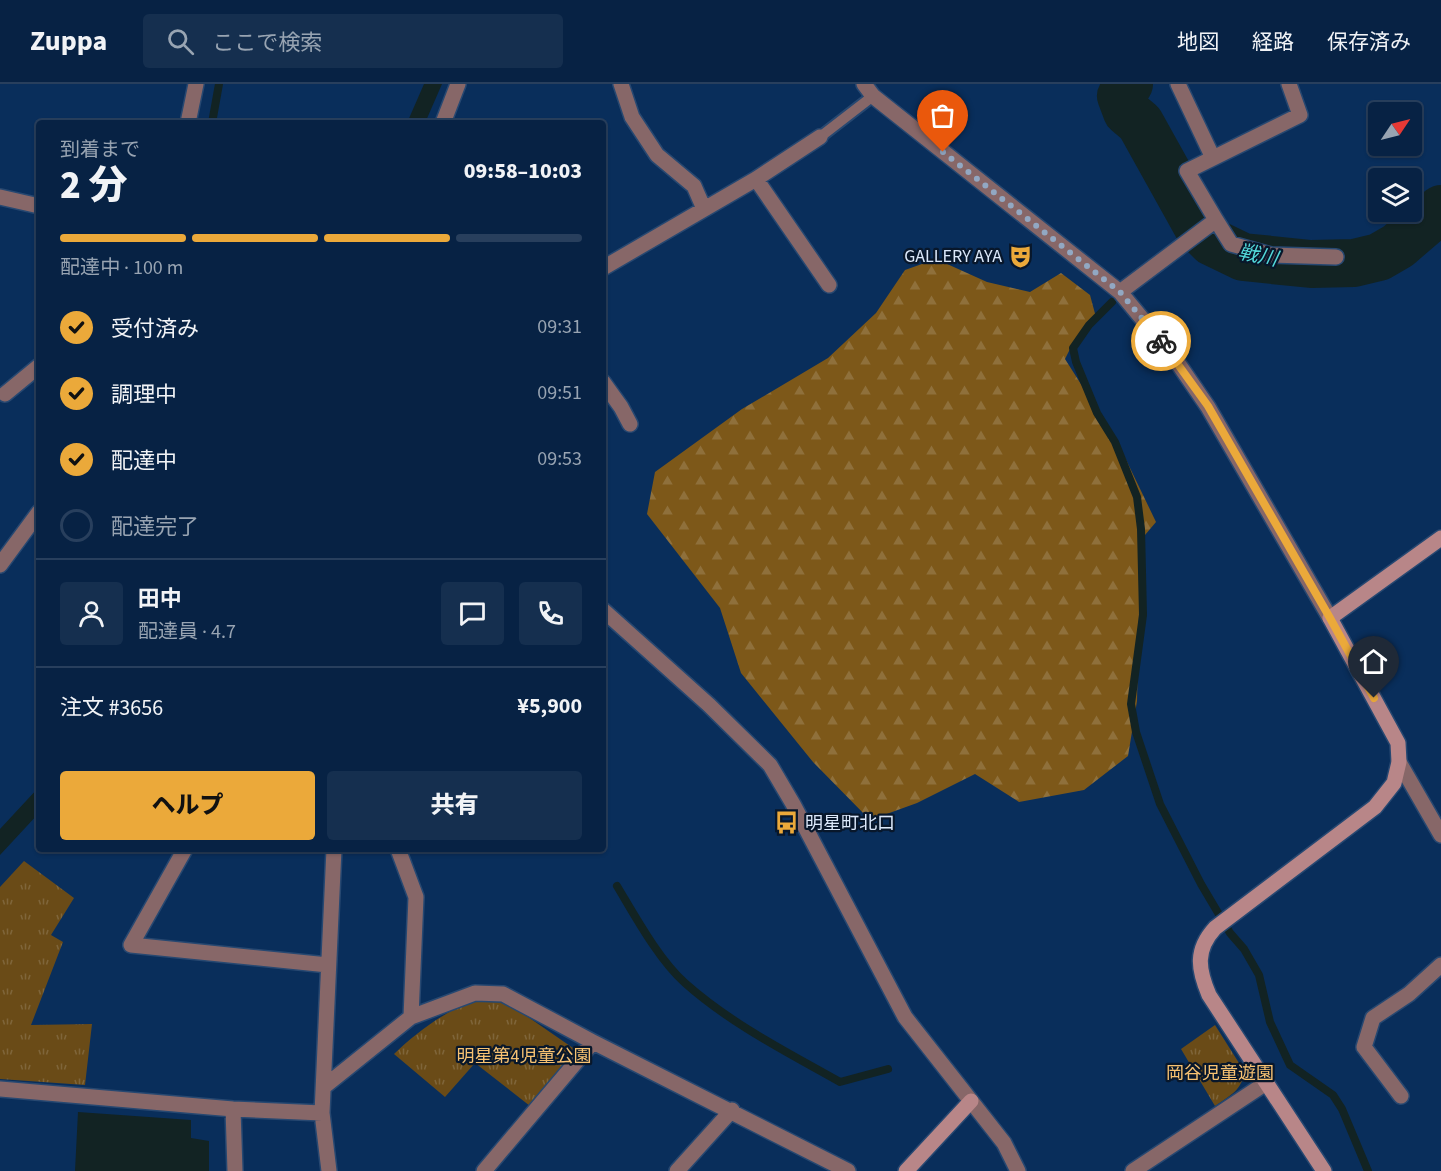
<!DOCTYPE html>
<html lang="ja">
<head>
<meta charset="utf-8">
<style>
  :root { --surface:#072244; --page:#152f4f; --text:#f1f3f6; --muted:#98a4b2; --line:#283f5d; --accent:#eba93a }
  body { margin:0; font-family:"Source Sans 3","Noto Sans JP",sans-serif; background:var(--page); color:var(--text); height:100vh; display:flex; flex-direction:column; font-size:22px; white-space:nowrap }
  * { box-sizing:border-box; margin:0 }
  p { font-size:20px; color:var(--muted) }
  .icon { flex:none; width:33px; height:33px; fill:none; stroke:currentColor; stroke-width:2; stroke-linecap:round; stroke-linejoin:round }
  .map { position:relative; flex:1; overflow:hidden }
  .sheet { position:absolute; left:36px; top:36px; width:570px; height:732px; display:flex; flex-direction:column; background:var(--surface); border-radius:6px; box-shadow:0 2px 4px #0004,0 0 0 2px var(--line) }
  .sheet>* { flex:none }
  .needle { width:39px; rotate:55deg }
  .fabs { position:absolute; left:1368px; top:18px; display:grid; gap:12px }
  .fabs a { display:grid; place-items:center; width:54px; height:54px; border-radius:6px; background:var(--surface); box-shadow:0 2px 4px #0004,0 0 0 2px var(--line); font-size:30px }
  .pin { position:absolute; display:grid; place-items:center; width:51px; height:51px; color:#fff; margin:-62px -26px; border-radius:50% 50% 50% 0; rotate:-45deg; box-shadow:0 0 6px #0007 }
  .pin .icon { rotate:45deg }
  .courier { position:absolute; display:grid; place-items:center; width:60px; height:60px; margin:-30px; border:4px solid #eba93a; border-radius:50%; background:#fff; color:#222; box-shadow:0 2px 8px #0007 }
  .summary em { font-style:normal; font-weight:800 }
  .summary div { display:flex; flex-direction:column-reverse }
  .summary { display:flex; align-items:center; justify-content:space-between; height:102px; padding:0 24px }
  h1 { font-size:39px; font-weight:800; line-height:45px }
  .bar { display:grid; grid-template-columns:repeat(4,1fr); gap:9px 6px; align-content:center; height:72px; padding:0 24px }
  .bar i { height:8px; border-radius:4px; background:var(--line) }
  .bar .selected { background:var(--accent) }
  .bar p { grid-column:span 4 }
  .line { display:flex; align-items:center; gap:15px; padding:0 24px; border-top:2px solid var(--line) }
  .line div { flex:1 }
  .round { display:grid; place-items:center; flex:none; width:63px; height:63px; border-radius:6px; background:var(--page) }
  ol { padding:0 24px; list-style:none }
  li { display:flex; align-items:center; gap:18px; height:66px }
  li p { margin-inline-start:auto }
  li .icon { padding:6px; border-radius:50%; background:var(--accent); color:#111; stroke-width:4 }
  li:last-child { color:var(--muted) }
  li i { width:33px; height:33px; border:3px solid var(--line); border-radius:50% }
  .cta { display:flex; gap:12px; margin-top:auto; padding:12px 24px }
  .cta a { flex:1; height:69px; border-radius:6px; background:var(--accent); color:#111; font-size:24px; font-weight:800; line-height:69px; text-align:center }
  .cta a+a { background:var(--page); color:var(--text) }
  header { display:flex; align-items:center; gap:36px; box-sizing:border-box; height:84px; padding:0 30px; background:var(--surface); border-bottom:2px solid var(--line) }
  header strong { font-size:28px }
  nav { display:flex; gap:33px; margin-inline-start:auto; font-size:21px }
  .search { width:420px; height:54px; background:var(--page); display:flex; align-items:center; gap:15px; box-sizing:border-box; padding:0 21px; border-radius:6px; color:var(--muted); font-size:22px }
  .map>svg:first-child { display:block }
</style>
</head>
<body>
<header>
<strong>Zuppa</strong>
<div class="search"><svg class="icon" aria-label="search" viewBox="0 0 24 24"><circle cx="10" cy="10" r="6"/><path d="M15 15l6 6"/></svg>ここで検索</div>
<nav><a>地図</a><a>経路</a><a>保存済み</a></nav>
</header>
<div class="map">
<svg width="1441" height="1087" viewBox="0 0 1441 1087">
  <defs>
    <pattern id="forest-firs" width="22" height="20" patternUnits="userSpaceOnUse" patternTransform="scale(1.5)"><rect width="22" height="20" fill="#7d5819"/><path d="M5 1l3.5 6h-7zM16 11l3.5 6h-7z" fill="#8f703b"/></pattern>
    <pattern id="park-tufts" width="24" height="20" patternUnits="userSpaceOnUse" patternTransform="scale(1.5)"><rect width="24" height="20" fill="#6a4b17"/><path d="M3 7l-1-3M5 7V3M7 7l1-3M15 17l-1-3M17 17v-4M19 17l1-3" fill="none" stroke="#7f653a"/></pattern>
  </defs>
  <rect width="100%" height="100%" fill="#092e5b"/>
  <path fill="url(#forest-firs)" d="M936,175L987,198L1030,208L1061,189L1090,211L1097,237L1073,259L1065,275L1117,357L1156,438L1145,451L1139,528L1137,617L1128,672L1084,706L1019,718L975,690L917,719L870,736L813,678L741,589L720,524L647,430L655,388L742,325L828,274L876,229L905,186Z"/>
  <path fill="url(#park-tufts)" d="M24,777L74,814L51,851L63,858L31,941L92,940L85,1001L0,995V803Z
    M481,914L502,915L573,964L569,977L530,1022L475,979L445,1013L394,970C419,946 448,925 481,914Z
    M1215,941L1244,987C1243,1006 1229,1012 1215,1022L1181,965Z"/>
  <path fill="#122323" d="M424,0H442L425,39H407Z
    M39,703V729L0,771V745Z
    M78,1028L191,1036V1054L209,1057V1087H75Z"/>
  <g fill="none" stroke-linecap="round" stroke-linejoin="round">
    <path stroke="#122323" stroke-width="8" d="M212,39L219,0
      M1112,218L1089,241L1073,264L1076,278L1097,329L1115,358L1137,413L1141,445L1143,531L1131,620L1136,648L1160,720L1201,800L1230,849L1244,865L1259,891L1270,938L1290,981L1333,1011L1342,1025L1368,1087
      M617,802C635,832 659,876 685,899C731,940 787,968 840,998L888,985"/>
    <path stroke="#122323" stroke-width="48" d="M1129,0L1121,12L1127,28L1140,39L1199,145L1212,158L1243,173L1311,180L1354,179L1379,173L1398,162L1441,125"/>
    <defs>
      <path id="lane" d="M820,53L873,12"/>
      <path id="street" d="M621,0L632,33L657,71L694,102L704,125
        M864,0L873,12L1120,208L1173,272L1208,323L1330,534
        M1178,0L1213,74
        M188,39L196,0
        M443,39L458,0
        M756,95L829,201
        M0,113L39,122
        M1216,136L1231,160L1271,171L1336,173
        M603,184L756,95L820,53
        M1120,208L1216,136L1187,87L1300,31L1289,0
        M603,298L621,323L630,340
        M5,310L39,282
        M0,481L39,428
        M603,526L709,621L770,681L793,720L905,933L1004,1059L1018,1087
        M1399,678L1441,751
        M185,765L131,861L328,881
        M398,765L416,813L411,933
        M325,1002L411,933L475,909L503,910L593,958L848,1087
        M0,1005L233,1025L322,1029
        M1401,1012L1364,963L1373,934L1409,910L1441,881
        M233,1025L235,1087
        M329,1087L322,1029L334,765
        M484,1087L593,958
        M677,1087L732,1026
        M1133,1087L1266,999"/>
      <path id="secondary" d="M906,1087L971,1017
        M1324,1087L1209,911C1198,885 1195,866 1215,844L1375,723L1394,699L1399,678L1398,659L1330,534L1441,454"/>
    </defs>
    <use href="#lane" stroke="#274871" stroke-width="14"/>
    <use href="#street" stroke="#274871" stroke-width="18"/>
    <use href="#secondary" stroke="#274871" stroke-width="18"/>
    <use href="#lane" stroke="#876768" stroke-width="10"/>
    <use href="#street" stroke="#876768" stroke-width="15"/>
    <use href="#secondary" stroke="#b88688" stroke-width="15"/>
  </g>
  <g fill="none" stroke-linecap="round" stroke-linejoin="round">
    <path stroke="#92a8c3" stroke-width="6" stroke-dasharray="0 10.8" d="M943,68L1120,208L1161,257"/>
    <path stroke="#eba93a" stroke-width="8" d="M1161,257L1208,322L1330,534L1374,614"/>
  </g>
  <defs>
    <symbol id="theatre-bare" viewBox="-9 -9 18 18"><path d="M-5-5.5Q0-4 5-5.5V0Q5 5 0 6Q-5 5-5 0ZM-3.3-2.5H-1v1.5H-3.3ZM1-2.5H3.3v1.5H1ZM-2.8 1Q0 5.5 2.8 1Z" fill="#eba93a" stroke="#08172b" stroke-width="2.5" paint-order="stroke"/></symbol>
    <symbol id="bus-bare" viewBox="-9 -9 18 18"><path d="M-5-6H5V4H4V6H2V4H-2V6H-4V4H-5ZM-3.5-4V0h7V-4ZM-3.5 1.2v1.5H-2V1.2ZM2 1.2v1.5H3.5V1.2Z" fill="#eba93a" stroke="#08172b" stroke-width="2.5" paint-order="stroke"/></symbol>
  </defs>
  <g fill-rule="evenodd">
    <use href="#theatre-bare" x="1004" y="156" width="33" height="33"/>
    <use href="#bus-bare" x="770" y="722" width="33" height="33"/>
  </g>
  <g text-anchor="middle" dominant-baseline="central" stroke-width="4.5" stroke-linejoin="round" paint-order="stroke">
    <g font-size="18" fill="#dce9fb" stroke="#08172b" text-anchor="end">
      <text x="1002" y="172">GALLERY AYA</text>
      <text x="805" y="739" text-anchor="start">明星町北口</text>
    </g>
    <g font-size="18" fill="#f7c272" stroke="#08172b">
      <text x="524" y="972">明星第4児童公園</text>
      <text x="1220" y="989">岡谷児童遊園</text>
    </g>
    <g font-size="20" font-style="italic" fill="#52d8da" stroke="#08172b">
      <text transform="translate(1258 172) rotate(11)">戦川</text>
    </g>
  </g>
</svg>
<div class="fabs">
<a><svg class="needle" viewBox="-14 -14 28 28"><path d="M0-13l5 13h-10z" fill="#e53935"/><path d="M0 13l5-13h-10z" fill="#98a4b2"/></svg></a>
<a><svg class="icon" aria-label="layers" viewBox="0 0 24 24"><path d="M12 4l9 5-9 5-9-5zM3 14l9 5 9-5"/></svg></a>
</div>
<div class="pin" style="left:943px;top:68px;background:#ea580c"><svg class="icon" aria-label="bag" viewBox="0 0 24 24"><path d="M5 8h14l-1 12H6zM9 8a3 3 0 0 1 6 0"/></svg></div>
<div class="pin" style="left:1374px;top:614px;background:#1f2937"><svg class="icon" aria-label="home" viewBox="0 0 24 24"><path d="M3 11l9-7 9 7M6 9v11h12V9"/></svg></div>
<div class="courier" style="left:1161px;top:257px"><svg class="icon" aria-label="bike" viewBox="0 0 24 24"><circle cx="6" cy="16" r="4"/><circle cx="18" cy="16" r="4"/><path d="M6 16l4-8h5l3 8M10 8l3 8H6M13 5h3"/></svg></div>
<section class="sheet">
<div class="summary"><div><h1>2 分</h1><p>到着まで</p></div><em>09:58–10:03</em></div>
<div class="bar"><i class="selected"></i><i class="selected"></i><i class="selected"></i><i></i><p>配達中 · 100 m</p></div>
<ol>
<li><svg class="icon" aria-label="check" viewBox="0 0 24 24"><path d="M5 12l5 5 9-10"/></svg>受付済み<p>09:31</p></li>
<li><svg class="icon" aria-label="check" viewBox="0 0 24 24"><path d="M5 12l5 5 9-10"/></svg>調理中<p>09:51</p></li>
<li><svg class="icon" aria-label="check" viewBox="0 0 24 24"><path d="M5 12l5 5 9-10"/></svg>配達中<p>09:53</p></li>
<li><i></i>配達完了</li>
</ol>
<div class="line" style="height:108px"><a class="round"><svg class="icon" aria-label="person" viewBox="0 0 24 24"><circle cx="12" cy="8" r="4"/><path d="M4 21q1-7 8-7t8 7"/></svg></a><div><b>田中</b><p>配達員 · 4.7</p></div><a class="round"><svg class="icon" aria-label="chat" viewBox="0 0 24 24"><path d="M4 5h16v11H9l-5 4z"/></svg></a><a class="round"><svg class="icon" aria-label="phone" viewBox="0 0 24 24"><path d="M5 4h4l2 5-3 2q2 4 5 5l2-3 5 2v4C11 20 4 13 5 4z"/></svg></a></div>
<div class="line" style="height:78px"><div>注文 #3656</div><b>¥5,900</b></div>
<div class="cta"><a>ヘルプ</a><a>共有</a></div>
</section>
</div>
</body>
</html>
